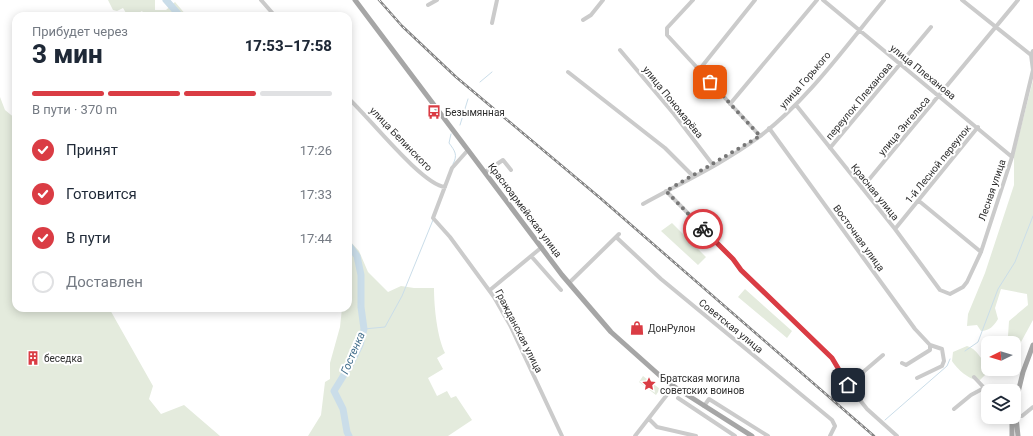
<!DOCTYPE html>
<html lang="ru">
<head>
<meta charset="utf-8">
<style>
  :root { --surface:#fff; --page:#f6f6f7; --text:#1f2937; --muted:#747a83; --line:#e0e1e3; --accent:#da3c44 }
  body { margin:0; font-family:Roboto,sans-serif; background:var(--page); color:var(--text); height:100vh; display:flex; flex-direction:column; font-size:15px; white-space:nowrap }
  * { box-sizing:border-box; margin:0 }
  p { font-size:13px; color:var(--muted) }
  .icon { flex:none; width:22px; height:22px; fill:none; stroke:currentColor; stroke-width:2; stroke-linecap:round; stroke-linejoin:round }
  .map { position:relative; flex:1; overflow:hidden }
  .side { position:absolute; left:12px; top:12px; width:340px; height:300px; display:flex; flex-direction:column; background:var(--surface); border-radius:12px; box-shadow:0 2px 10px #0003 }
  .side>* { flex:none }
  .needle { width:26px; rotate:265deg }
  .controls { position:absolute; left:981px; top:336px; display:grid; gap:8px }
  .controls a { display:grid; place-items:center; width:40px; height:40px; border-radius:8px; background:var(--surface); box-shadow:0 2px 10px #0003; font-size:20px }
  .pin { position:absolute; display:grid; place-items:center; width:34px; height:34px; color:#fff; margin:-17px; border-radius:8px; box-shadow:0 2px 6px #0006 }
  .courier { position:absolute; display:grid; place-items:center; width:40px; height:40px; margin:-20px; border:3px solid #da3c44; border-radius:50%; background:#fff; color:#222; box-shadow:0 1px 5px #0007 }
  .headline em { font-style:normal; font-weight:800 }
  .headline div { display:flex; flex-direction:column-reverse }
  .headline { display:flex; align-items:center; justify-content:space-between; height:68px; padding:0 20px }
  h1 { font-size:26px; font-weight:800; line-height:30px }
  .bar { display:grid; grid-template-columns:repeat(4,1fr); gap:6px 4px; align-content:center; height:48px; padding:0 20px }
  .bar i { height:5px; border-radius:3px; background:var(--line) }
  .bar .current { background:var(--accent) }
  .bar p { grid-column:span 4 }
  ol { padding:0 20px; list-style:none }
  li { display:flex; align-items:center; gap:12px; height:44px }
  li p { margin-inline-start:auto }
  li .icon { padding:4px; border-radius:50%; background:var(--accent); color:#fff; stroke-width:4 }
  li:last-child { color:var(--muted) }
  li i { width:22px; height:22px; border:2px solid var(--line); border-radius:50% }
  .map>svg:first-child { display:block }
</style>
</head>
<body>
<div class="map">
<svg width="1033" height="436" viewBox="0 0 1033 436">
  <rect width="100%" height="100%" fill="#fff"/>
  <path fill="#e4ebdd" d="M108,0H155V10H166L175,2L187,16H146L142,11L133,16H122L126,13L123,8L117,11L113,10Z
    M1033,80V320L1014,355V343H1003L1008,336L1009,321L1028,305L1027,294L1001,289L995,308L998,319C994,326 989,331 981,331L977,325L967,326L968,314L985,273L1014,185V155Z
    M0,97L5,110L16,119V308H109L153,386L149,399L161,414L184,405L220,436H0Z
    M672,223L706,257L698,265L661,231Z
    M348,239L359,251L368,272L388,292L401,286L414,288H434C434,306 437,337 445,353L437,358L443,369L428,378L437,396L447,391L451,398L456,396L472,420L448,436H308L321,415L325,382L330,379V363L340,327L342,308H348Z
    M745,289L792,331L787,338L738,297Z
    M967,346C978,349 979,359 988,364V369H991L980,380C970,381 957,369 952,361L953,352Z
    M643,376L660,389L656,395L639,382Z"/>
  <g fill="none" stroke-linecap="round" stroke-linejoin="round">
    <path stroke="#cadde9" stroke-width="1" d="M480,82L492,72
      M460,125L468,99
      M451,134L449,143C455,151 458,155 453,164
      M364,329L385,327L402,296L433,220
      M965,351L978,342L998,289L1015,262L1033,216
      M885,420L947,366L950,359"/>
    <path stroke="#cadde9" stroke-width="7" d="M166,0L180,16
      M348,244L357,256L361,275V307L364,329L360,345L350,365L334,391L343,409L347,432L349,436"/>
    <path stroke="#cbcbcb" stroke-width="4" d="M261,0L275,16
      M693,0L667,28V35L760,136
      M823,0L1012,157
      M962,0L1031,55
      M428,5L437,0
      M583,20L591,15L603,0
      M492,23L497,0
      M620,50L674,114L713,165
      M1033,51L1031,55L1033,70
      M699,70L755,0
      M568,72L665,148L693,176
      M348,98C368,116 422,185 445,187
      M730,104L817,0
      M796,105L895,229L940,290L950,294L963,287L967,282L981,252L1012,157L1033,70
      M769,128L915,329L930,345L942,349L944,361L942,366L917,378
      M830,148L931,27
      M468,150L452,168L433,218L450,237L494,297L510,325L562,436
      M485,172L503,160L511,170
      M862,188L1018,0
      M666,191L733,259L741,271L832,358L848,385L867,409L897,436
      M919,201L981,252
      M643,204C681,183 724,163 759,137C808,100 845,47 884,0
      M895,229L978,127
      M616,237L661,279L832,420L835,426L830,436
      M531,256L561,290
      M569,283L619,234
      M490,290L542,247
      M902,363L906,365L930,350V345
      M974,377L988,392
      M848,385L883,355
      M678,398L735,436
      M704,406L709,399L768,436
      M954,409L971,395L984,388
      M1016,416H1022L1033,407
      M649,419L657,427L696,436
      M635,436L673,387"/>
    <path stroke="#a6a6a6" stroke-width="5" d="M355,0L562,275L611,332L667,382L752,436
      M1015,407L1018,436
      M1014,409L1023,372L1033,345
      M1012,417V436"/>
    <defs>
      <path id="rail" d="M379,0L402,26L456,77L599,197L874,436"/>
    </defs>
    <use href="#rail" stroke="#838383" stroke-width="2.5"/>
    <use href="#rail" stroke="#fff" stroke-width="1" stroke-dasharray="3" stroke-linecap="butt"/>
  </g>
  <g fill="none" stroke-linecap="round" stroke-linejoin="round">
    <path stroke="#777" stroke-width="4" stroke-dasharray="0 7.2" d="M703,229L666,191L760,136L710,82"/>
    <path stroke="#da3c44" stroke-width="5" d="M703,229L733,259L741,270L832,358L848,385"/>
  </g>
  <defs>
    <symbol id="bus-bare" viewBox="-9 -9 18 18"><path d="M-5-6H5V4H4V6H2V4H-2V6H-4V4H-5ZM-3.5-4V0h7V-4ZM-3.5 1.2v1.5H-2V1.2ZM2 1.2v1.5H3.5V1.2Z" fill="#da3c44" stroke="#fff" stroke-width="2.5" paint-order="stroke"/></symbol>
    <symbol id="shop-bare" viewBox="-9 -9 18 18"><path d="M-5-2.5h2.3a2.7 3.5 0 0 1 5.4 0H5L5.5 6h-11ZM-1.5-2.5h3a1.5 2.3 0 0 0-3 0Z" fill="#da3c44" stroke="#fff" stroke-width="2.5" paint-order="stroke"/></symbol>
    <symbol id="building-bare" viewBox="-9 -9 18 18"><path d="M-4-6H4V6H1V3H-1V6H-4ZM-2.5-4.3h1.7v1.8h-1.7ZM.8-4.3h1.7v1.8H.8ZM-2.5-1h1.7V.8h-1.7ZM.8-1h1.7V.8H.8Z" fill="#da3c44" stroke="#fff" stroke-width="2.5" paint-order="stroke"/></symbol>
    <symbol id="sight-bare" viewBox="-9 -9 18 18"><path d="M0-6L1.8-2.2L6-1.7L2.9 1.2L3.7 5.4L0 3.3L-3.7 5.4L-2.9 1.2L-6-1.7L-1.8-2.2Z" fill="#da3c44" stroke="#fff" stroke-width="2.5" paint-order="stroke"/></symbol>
  </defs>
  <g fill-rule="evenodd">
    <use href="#bus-bare" x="424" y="102" width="20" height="20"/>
    <use href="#shop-bare" x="627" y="318" width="20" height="20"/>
    <use href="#building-bare" x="23" y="348" width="20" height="20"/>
    <use href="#sight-bare" x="639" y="374" width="20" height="20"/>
  </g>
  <g text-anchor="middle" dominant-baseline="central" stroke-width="4" stroke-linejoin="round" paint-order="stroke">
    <g font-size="10" fill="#2e2e2e" stroke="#fff">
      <text transform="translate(923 72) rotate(39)">улица Плеханова</text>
      <text transform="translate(805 80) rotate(-49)">улица Горького</text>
      <text transform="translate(859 101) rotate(-50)">переулок Плеханова</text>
      <text transform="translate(673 102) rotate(51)">улица Пономарёва</text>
      <text transform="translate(904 126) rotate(-50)">улица Энгельса</text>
      <text transform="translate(401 139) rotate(46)">улица Белинского</text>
      <text transform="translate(938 164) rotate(-51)">1-й Лесной переулок</text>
      <text transform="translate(992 190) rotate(-71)">Лесная улица</text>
      <text transform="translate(875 192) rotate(51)">Красная улица</text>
      <text transform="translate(525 210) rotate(53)">Красноармейская улица</text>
      <text transform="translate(859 238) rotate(54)">Восточная улица</text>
      <text transform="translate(731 326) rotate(39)">Советская улица</text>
      <text transform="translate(519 331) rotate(63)">Гражданская улица</text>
    </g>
    <g font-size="10" fill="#2e2e2e" stroke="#fff" text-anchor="start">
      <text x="445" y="112">Безымянная</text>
      <text x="648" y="328">ДонРулон</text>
      <text x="44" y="358">беседка</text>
      <text x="660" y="378">Братская могила<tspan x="660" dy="12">советских воинов</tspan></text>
    </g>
    <g font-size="11" font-style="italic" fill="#416d8b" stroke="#fff">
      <text transform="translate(353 353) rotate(-67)">Гостенка</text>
    </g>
  </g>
</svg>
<div class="controls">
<a><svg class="needle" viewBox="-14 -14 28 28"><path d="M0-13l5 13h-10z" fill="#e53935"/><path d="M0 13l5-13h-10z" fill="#747a83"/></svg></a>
<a><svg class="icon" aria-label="layers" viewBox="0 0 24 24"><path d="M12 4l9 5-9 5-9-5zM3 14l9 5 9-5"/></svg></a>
</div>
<div class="pin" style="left:710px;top:82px;background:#ea580c"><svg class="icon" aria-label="bag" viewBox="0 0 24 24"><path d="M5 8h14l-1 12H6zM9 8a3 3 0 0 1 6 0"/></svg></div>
<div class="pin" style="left:848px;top:385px;background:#1f2937"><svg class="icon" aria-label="home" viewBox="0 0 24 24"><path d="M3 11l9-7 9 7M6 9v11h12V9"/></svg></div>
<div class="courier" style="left:703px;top:229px"><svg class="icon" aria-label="bike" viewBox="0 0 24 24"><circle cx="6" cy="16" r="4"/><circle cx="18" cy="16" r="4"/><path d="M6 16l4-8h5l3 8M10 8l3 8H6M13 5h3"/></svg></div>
<section class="side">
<div class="headline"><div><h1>3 мин</h1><p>Прибудет через</p></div><em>17:53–17:58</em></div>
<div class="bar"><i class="current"></i><i class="current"></i><i class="current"></i><i></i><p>В пути · 370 m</p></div>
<ol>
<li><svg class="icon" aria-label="check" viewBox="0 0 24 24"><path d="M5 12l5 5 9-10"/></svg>Принят<p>17:26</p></li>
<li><svg class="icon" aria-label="check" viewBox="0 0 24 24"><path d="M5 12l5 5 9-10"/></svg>Готовится<p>17:33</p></li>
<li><svg class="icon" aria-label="check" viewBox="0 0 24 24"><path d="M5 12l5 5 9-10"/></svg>В пути<p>17:44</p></li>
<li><i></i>Доставлен</li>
</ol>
</section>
</div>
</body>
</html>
